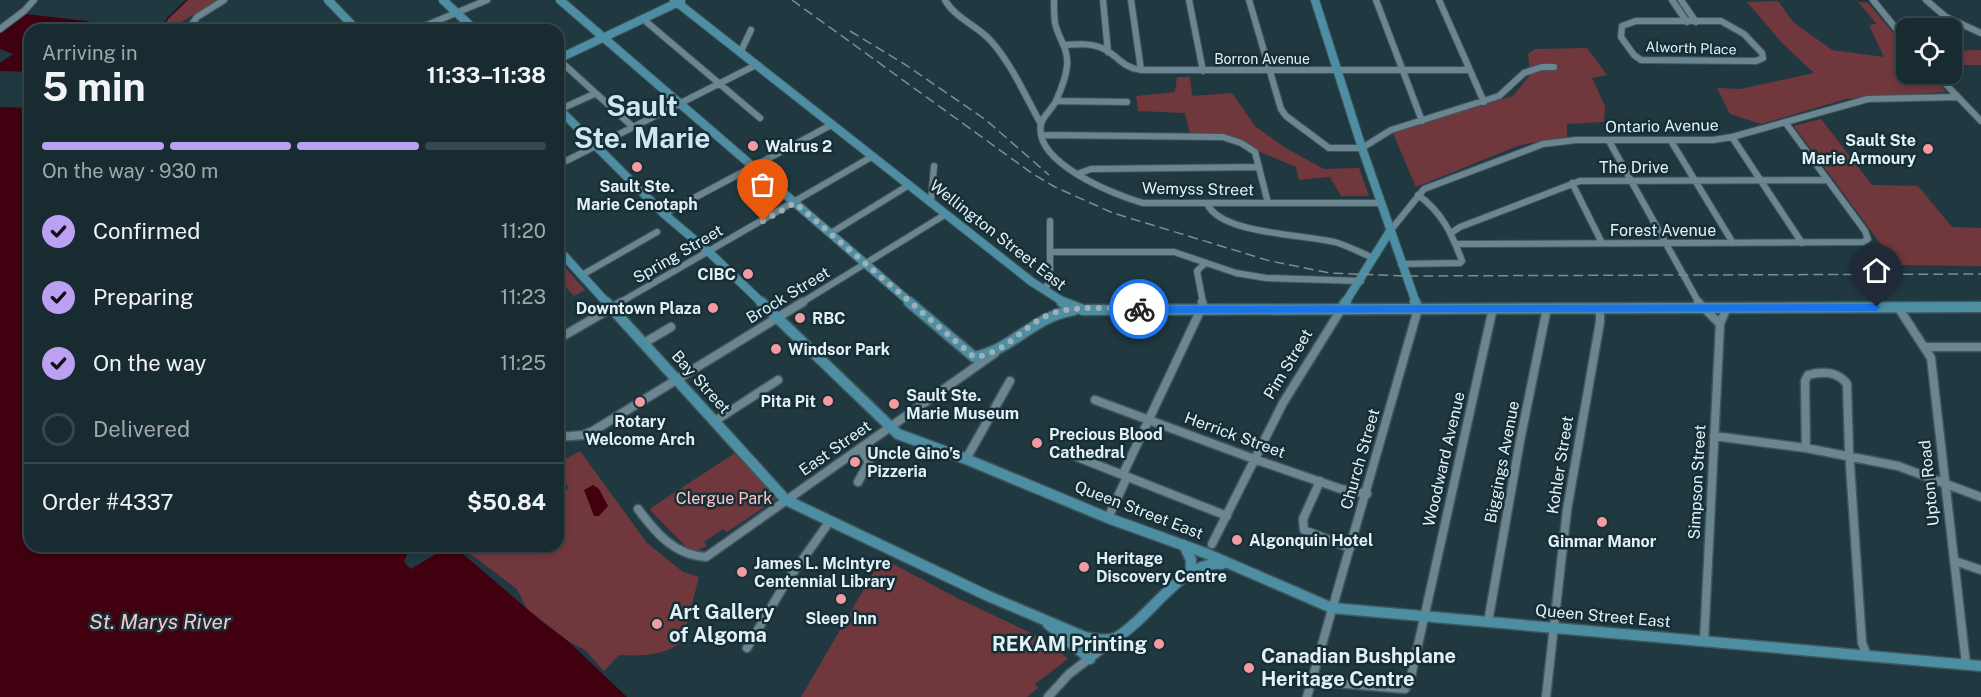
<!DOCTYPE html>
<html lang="en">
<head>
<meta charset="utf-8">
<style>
  :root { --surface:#182b31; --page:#25373d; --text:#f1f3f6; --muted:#9fa7ab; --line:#36474d; --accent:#bca0f2 }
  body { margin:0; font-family:"Public Sans",sans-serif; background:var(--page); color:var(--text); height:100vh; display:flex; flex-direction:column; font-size:22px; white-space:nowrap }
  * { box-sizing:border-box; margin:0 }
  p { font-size:20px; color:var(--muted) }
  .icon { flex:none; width:33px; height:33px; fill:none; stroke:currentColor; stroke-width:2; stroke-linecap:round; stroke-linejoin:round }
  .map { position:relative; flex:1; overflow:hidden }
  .details { position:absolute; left:24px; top:24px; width:540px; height:528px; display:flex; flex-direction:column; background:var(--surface); border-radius:18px; box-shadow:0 3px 9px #0003,0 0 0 2px var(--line) }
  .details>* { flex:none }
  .buttons { position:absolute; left:1896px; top:18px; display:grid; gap:12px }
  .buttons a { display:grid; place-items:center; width:66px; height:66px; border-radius:12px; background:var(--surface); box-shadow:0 3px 9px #0003,0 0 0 2px var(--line); font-size:30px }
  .pin { position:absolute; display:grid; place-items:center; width:51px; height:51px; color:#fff; margin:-62px -26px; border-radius:50% 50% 50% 0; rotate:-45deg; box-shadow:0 0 6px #0007 }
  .pin .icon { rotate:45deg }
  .courier { position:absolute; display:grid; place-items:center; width:60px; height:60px; margin:-30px; border:4px solid #1a73e8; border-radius:50%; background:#fff; color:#222; box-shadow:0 2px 8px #0007 }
  .head em { font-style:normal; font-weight:700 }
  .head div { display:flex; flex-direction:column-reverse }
  .head { display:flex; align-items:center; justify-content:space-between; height:102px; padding:0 18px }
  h1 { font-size:39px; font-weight:700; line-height:45px }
  .bar { display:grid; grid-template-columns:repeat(4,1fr); gap:9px 6px; align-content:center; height:72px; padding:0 18px }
  .bar i { height:8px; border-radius:4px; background:var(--line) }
  .bar .selected { background:var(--accent) }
  .bar p { grid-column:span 4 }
  .line { display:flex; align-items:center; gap:15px; padding:0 18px; border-top:2px solid var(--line) }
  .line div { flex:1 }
  ol { padding:0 18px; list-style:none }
  li { display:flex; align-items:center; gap:18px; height:66px }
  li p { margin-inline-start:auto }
  li .icon { padding:6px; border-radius:50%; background:var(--accent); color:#111; stroke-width:4 }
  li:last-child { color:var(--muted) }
  li i { width:33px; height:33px; border:3px solid var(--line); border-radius:50% }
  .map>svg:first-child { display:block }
</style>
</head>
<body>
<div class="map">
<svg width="1981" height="697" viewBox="0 0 1981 697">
  <rect width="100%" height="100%" fill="#203941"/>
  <path fill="#70383d" d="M187,0H219L176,25L164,27L167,19Z
    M1778,1L1793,22L1832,50L1884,57L1869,25L1877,24L1858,2L1868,3L1906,48V74H1930L1946,92L1846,99L1761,124L1730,114L1717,88L1740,89L1814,73L1783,44L1747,2Z
    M1587,48L1607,75L1592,78L1605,106L1604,122L1567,124V137L1520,145L1416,187L1392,131L1513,96L1530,75L1528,54L1535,49Z
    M1981,50V65H1952V51Z
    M1177,77H1190L1192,96L1232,93L1255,126L1284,147L1324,169L1359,168L1369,196H1341L1330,177L1299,180L1296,167L1220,135L1190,133L1185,113L1138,111L1136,96L1175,92Z
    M1821,119L1872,185L1918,186L1952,227L1981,228V266L1896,265L1794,126Z
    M562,264L585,290L574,296L558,279V265Z
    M580,451L647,543L683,572L699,577L682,642C663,656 643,656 619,655L604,671L585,650L568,641L527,609L517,589L468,552L477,546H558V495L569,488L558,474V461L564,460Z
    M735,453L778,498L727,532L723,529L704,542L707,546L692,553L651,511V508Z
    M882,558L959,599L1048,641L1068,659L1035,684L1038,688L1027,697H801Z"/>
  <path fill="#41000f" d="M25,14L87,21L122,30H30V72L0,71V63L13,54L0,49V32Z
    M0,107L30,108V546H410L404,562L411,569L449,546H471L462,553L540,620L568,641L627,697H0Z
    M593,485L599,489L608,506L599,516H594L584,490Z"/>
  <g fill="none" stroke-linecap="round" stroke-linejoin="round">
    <path stroke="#41000f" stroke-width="1.5" d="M164,30L167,19L187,0"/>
    <defs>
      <path id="minor-far1" d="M945,0C955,18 976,25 990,40C1012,64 1025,96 1041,124
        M1054,0C1054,7 1054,16 1055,23C1058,38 1069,49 1067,66C1066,77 1060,92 1056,101C1052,109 1043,116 1041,124C1033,163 1115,195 1143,203H1380
        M1103,0L1108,52
        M1131,0L1141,70
        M1189,0L1203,71
        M1249,0L1281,109L1286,116L1329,148H1362L1391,130L1499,96L1524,73L1542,67H1554
        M1376,0L1422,121
        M1439,0L1484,102
        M1672,0L1687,22
        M1681,0L1696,22
        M1873,0L1906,41
        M1926,0L1946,17L1981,33
        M643,19L760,118
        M1636,21H1721L1744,34L1762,53L1763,58L1756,61L1641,60L1634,55L1621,37L1622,26Z
        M0,29L24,11L34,0
        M188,30L197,17L224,0
        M415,30L487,0
        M1065,45C1078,44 1092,43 1104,49C1118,56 1123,68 1141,70H1468
        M740,53L751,30
        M558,59L633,127
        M1936,74L1981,121
        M1056,101L1127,102
        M563,108L594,94
        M1043,135L1223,137L1241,143L1255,152L1268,203
        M1732,137L1802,243
        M1609,141L1699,303
        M1671,141L1733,243
        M558,165L756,65
        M1080,173L1091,169L1259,167
        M1572,183L1602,243
        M931,202L934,166
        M1207,203C1219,235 1308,234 1338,243C1350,247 1362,253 1373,258
        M664,214L833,124
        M1390,231L1424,189L1543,144L1576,140H1713L1732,137L1868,99L1957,97
        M831,233L909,185
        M1451,233L1460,227L1580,181L1827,180
        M1456,244L1863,242L1868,239L1865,231L1785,122
        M1050,252H1174L1236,273L1266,278L1361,281
        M1401,264L1460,263L1462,261C1452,234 1442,212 1418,195
        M582,275L657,232
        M1044,289L1050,282V221
        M619,303L873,156
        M801,303L946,214
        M1203,303L1197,271L1205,263"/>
      <path id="minor" d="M1698,302L1720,324
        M1898,307L1931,358L1966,664
        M558,339L622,302
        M644,343L671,327
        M1926,347H1981
        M1095,400L1254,459L1341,489L1367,494
        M715,421L778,380
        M1714,436L1806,448L1898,466L1981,497
        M558,437L583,435L593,431L803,302
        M1806,448L1805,381L1808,375C1823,371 1837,371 1847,384L1849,450L1862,643L1867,655
        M1067,453L1227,516
        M966,459L1010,381
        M1123,474L1203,305L1202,302
        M1320,481L1303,519L1304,530L1350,548
        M858,482L869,462L860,448
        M638,509C656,533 674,555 706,557L995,353
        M1108,518L1127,477
        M1212,544L1283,403L1342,308
        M1955,561L1981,570
        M1488,622L1520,441L1547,308
        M1704,642L1720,324L1727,307
        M747,648L785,584L830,521
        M1311,681L1405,689L1410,681L1493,308
        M1048,697L1069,674L1115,639
        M1307,697L1418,309
        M1546,697L1567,510L1600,322V308"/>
      <path id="major-far1" d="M328,0L357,30
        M443,0L475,30
        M560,0L911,303
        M674,0L1032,282L1065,303
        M1315,0L1362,148L1416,303
        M558,59L681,1
        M558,108L664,214L709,252L762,303
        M558,249L607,303
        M1345,303L1390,231"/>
      <path id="major" d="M606,302L786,500L988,596L1085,637C1095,639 1108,642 1117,637C1149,619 1182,560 1222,564
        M761,302L898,434L966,459L1108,518L1205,553L1332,608L1981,666
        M909,302L974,357C1014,349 1032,317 1074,310
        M1062,302L1083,310L1981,307
        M1415,302L1418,309
        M1342,308L1346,302
        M1184,545L1191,560V572
        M1048,624L1090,659"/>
    </defs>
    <use href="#minor-far1" stroke="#3f565e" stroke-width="8"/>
    <use href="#minor" stroke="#3f565e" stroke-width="11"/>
    <use href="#major-far1" stroke="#3f565e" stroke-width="10"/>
    <use href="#major" stroke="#3f565e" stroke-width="13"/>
    <use href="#minor-far1" stroke="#6b8690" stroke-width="6"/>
    <use href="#minor" stroke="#6b8690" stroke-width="8"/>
    <use href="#major-far1" stroke="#4e8ea3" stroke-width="8"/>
    <use href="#major" stroke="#4e8ea3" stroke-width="10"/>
    <path stroke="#7a8e95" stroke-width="1.5" stroke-dasharray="10 5" stroke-linecap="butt" d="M792,0L1033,174L1055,187L1113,213L1270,261L1330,273L1405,276L1981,274
      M850,31L906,65L986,120L1049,175"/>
  </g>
  <path fill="#1a73e8" d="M1877,304L1881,307L1877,311L1139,313L1134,309L1139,306Z"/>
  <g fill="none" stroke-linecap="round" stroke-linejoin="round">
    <path stroke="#9fb1b7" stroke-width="6" stroke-dasharray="0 10.8" d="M763,221L795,203L974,357C1005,354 1020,329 1046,316C1069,304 1114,309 1139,309"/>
  </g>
  <g fill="#f49aa1" stroke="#162f37" stroke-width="2">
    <circle cx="753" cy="146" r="6"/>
    <circle cx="1928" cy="149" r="6"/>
    <circle cx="637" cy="167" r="6"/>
    <circle cx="748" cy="274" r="6"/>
    <circle cx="713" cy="308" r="6"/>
    <circle cx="800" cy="318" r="6"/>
    <circle cx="776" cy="349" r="6"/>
    <circle cx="828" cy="401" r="6"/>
    <circle cx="640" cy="402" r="6"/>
    <circle cx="894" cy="404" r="6"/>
    <circle cx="1037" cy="443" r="6"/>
    <circle cx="855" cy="462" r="6"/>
    <circle cx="1602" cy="522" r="6"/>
    <circle cx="1237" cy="540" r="6"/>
    <circle cx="1084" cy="567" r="6"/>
    <circle cx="742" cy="572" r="6"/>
    <circle cx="841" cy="599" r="6"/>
    <circle cx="657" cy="624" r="6"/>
    <circle cx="1159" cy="644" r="6"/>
    <circle cx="1249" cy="668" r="6"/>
  </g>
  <g text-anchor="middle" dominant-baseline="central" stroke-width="5" stroke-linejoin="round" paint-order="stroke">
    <g font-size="14" fill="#e3f1f7" stroke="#162f37">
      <text transform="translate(1691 48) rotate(2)">Alworth Place</text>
      <text x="1262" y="59">Borron Avenue</text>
    </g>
    <g font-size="16" fill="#e3f1f7" stroke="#162f37">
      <text transform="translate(1662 126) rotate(-1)">Ontario Avenue</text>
      <text x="1634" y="167">The Drive</text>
      <text transform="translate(1198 189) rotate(1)">Wemyss Street</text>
      <text x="1663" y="230">Forest Avenue</text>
      <text transform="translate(998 235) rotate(38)">Wellington Street East</text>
      <text transform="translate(678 254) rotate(-30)">Spring Street</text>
      <text transform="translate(788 295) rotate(-31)">Brock Street</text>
      <text transform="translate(1288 364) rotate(-59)">Pim Street</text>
      <text transform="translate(701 382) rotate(48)">Bay Street</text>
      <text transform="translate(1235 435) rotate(20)">Herrick Street</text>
      <text transform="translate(835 448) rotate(-35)">East Street</text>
      <text transform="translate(1360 459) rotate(-74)">Church Street</text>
      <text transform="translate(1444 459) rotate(-77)">Woodward Avenue</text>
      <text transform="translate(1502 462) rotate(-79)">Biggings Avenue</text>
      <text transform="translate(1560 465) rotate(-81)">Kohler Street</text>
      <text transform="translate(1697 482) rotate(-87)">Simpson Street</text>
      <text transform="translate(1929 483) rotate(-96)">Upton Road</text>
      <text transform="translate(1139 510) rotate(21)">Queen Street East</text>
      <text transform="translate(1603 616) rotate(5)">Queen Street East</text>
    </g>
    <g font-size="16" font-weight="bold" fill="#e3f1f7" stroke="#162f37" text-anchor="start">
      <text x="1916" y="140" text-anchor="end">Sault Ste<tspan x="1916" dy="18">Marie Armoury</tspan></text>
      <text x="765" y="146">Walrus 2</text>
      <text x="637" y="186" text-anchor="middle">Sault Ste.<tspan x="637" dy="18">Marie Cenotaph</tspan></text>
      <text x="736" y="274" text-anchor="end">CIBC</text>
      <text x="701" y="308" text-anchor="end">Downtown Plaza</text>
      <text x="812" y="318">RBC</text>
      <text x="788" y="349">Windsor Park</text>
      <text x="906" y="395">Sault Ste.<tspan x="906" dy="18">Marie Museum</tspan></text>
      <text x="816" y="401" text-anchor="end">Pita Pit</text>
      <text x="640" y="421" text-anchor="middle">Rotary<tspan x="640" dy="18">Welcome Arch</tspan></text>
      <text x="1049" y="434">Precious Blood<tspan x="1049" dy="18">Cathedral</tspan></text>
      <text x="867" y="453">Uncle Gino’s<tspan x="867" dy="18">Pizzeria</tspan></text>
      <text x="1249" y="540">Algonquin Hotel</text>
      <text x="1602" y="541" text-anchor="middle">Ginmar Manor</text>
      <text x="1096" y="558">Heritage<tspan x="1096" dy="18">Discovery Centre</tspan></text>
      <text x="754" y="563">James L. McIntyre<tspan x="754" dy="18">Centennial Library</tspan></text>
      <text x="841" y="618" text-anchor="middle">Sleep Inn</text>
    </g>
    <g font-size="16" fill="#fac6c8" stroke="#162f37">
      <text x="724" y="498">Clergue Park</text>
    </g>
    <g font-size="20" font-weight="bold" fill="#e3f1f7" stroke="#162f37" text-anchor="start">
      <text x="669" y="612">Art Gallery<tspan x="669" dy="23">of Algoma</tspan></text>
      <text x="1147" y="644" text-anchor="end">REKAM Printing</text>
      <text x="1261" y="656">Canadian Bushplane<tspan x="1261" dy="23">Heritage Centre</tspan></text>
    </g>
    <g font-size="21" font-style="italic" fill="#f9c5c7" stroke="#162f37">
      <text x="160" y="621">St. Marys River</text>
    </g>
    <g font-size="28" font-weight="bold" fill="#cbe8f3" stroke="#162f37">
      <text x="642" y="105">Sault<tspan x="642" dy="32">Ste. Marie</tspan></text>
    </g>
  </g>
</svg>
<div class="buttons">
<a><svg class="icon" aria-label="locate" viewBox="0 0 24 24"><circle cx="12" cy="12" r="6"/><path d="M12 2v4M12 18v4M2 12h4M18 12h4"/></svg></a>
</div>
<div class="pin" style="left:763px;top:221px;background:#ea580c"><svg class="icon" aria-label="bag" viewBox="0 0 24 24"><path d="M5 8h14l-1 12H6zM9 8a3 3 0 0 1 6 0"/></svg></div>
<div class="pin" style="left:1877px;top:307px;background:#1f2937"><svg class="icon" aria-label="home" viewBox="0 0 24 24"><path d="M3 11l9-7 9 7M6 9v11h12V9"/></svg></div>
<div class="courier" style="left:1139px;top:309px"><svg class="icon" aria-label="bike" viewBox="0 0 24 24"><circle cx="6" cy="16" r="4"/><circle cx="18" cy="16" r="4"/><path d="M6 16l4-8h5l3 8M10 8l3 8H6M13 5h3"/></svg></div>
<section class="details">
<div class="head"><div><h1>5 min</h1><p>Arriving in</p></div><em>11:33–11:38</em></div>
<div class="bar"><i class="selected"></i><i class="selected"></i><i class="selected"></i><i></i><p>On the way · 930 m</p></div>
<ol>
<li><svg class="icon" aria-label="check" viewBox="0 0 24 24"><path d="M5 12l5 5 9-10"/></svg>Confirmed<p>11:20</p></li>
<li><svg class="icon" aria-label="check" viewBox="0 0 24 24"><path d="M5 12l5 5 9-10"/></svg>Preparing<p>11:23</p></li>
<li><svg class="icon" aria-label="check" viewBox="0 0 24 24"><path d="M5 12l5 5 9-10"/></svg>On the way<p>11:25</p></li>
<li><i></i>Delivered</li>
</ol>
<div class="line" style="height:78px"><div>Order #4337</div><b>$50.84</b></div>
</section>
</div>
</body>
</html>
